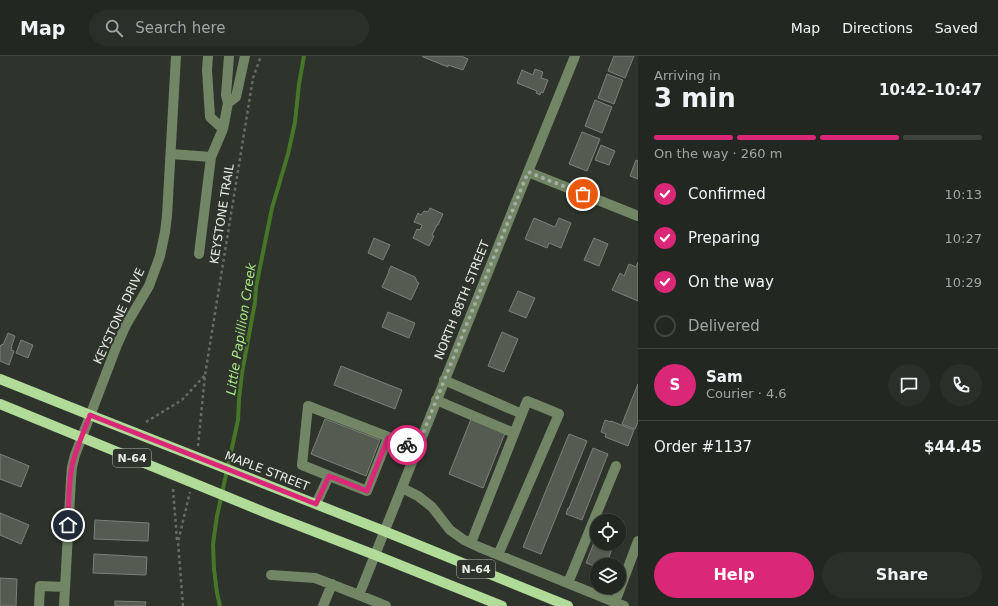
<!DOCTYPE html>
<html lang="en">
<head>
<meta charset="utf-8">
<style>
  :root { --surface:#222721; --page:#2a2f2a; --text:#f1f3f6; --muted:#a2a5a5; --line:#3f443f; --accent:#db2777 }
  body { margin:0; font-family:"DejaVu Sans",sans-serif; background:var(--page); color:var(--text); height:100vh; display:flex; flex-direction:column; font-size:15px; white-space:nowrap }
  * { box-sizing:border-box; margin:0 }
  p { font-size:13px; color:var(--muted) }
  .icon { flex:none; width:22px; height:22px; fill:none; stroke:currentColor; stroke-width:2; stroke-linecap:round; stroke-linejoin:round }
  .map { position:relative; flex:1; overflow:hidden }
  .side { display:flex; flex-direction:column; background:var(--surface); width:360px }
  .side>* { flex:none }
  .controls { position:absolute; left:590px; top:458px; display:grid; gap:8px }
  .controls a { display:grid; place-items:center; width:36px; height:36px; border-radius:50%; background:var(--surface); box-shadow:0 1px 3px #0004,0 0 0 1px var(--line); font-size:20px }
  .pin { position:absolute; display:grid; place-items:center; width:34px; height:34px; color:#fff; margin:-17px; border:2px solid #fff; border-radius:50%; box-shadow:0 1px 4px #0007 }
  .courier { position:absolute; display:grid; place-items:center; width:40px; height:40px; margin:-20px; border:3px solid #db2777; border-radius:50%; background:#fff; color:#222; box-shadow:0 1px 5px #0007 }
  .head em { font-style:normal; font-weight:700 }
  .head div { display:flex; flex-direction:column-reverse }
  .head { display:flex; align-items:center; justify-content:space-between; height:68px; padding:0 16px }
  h1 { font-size:26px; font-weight:700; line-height:30px }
  .bar { display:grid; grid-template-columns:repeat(4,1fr); gap:6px 4px; align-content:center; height:48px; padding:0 16px }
  .bar i { height:5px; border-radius:3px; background:var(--line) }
  .bar .active { background:var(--accent) }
  .bar p { grid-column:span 4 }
  .line { display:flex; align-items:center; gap:10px; padding:0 16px; border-top:1px solid var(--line) }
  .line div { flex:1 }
  .round { display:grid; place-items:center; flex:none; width:42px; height:42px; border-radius:21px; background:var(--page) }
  ol { padding:0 16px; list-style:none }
  li { display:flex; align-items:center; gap:12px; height:44px }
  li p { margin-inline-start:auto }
  li .icon { padding:4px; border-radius:50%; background:var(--accent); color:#fff; stroke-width:4 }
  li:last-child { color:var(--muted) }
  li i { width:22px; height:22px; border:2px solid var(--line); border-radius:50% }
  .button { display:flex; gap:8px; margin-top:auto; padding:8px 16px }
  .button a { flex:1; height:46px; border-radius:24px; background:var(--accent); color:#fff; font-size:16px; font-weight:700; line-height:46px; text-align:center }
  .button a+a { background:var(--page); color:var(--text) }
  header { display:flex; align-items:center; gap:24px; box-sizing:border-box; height:56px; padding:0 20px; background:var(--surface); border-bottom:1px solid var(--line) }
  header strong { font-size:19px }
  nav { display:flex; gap:22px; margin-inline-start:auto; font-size:14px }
  .search { width:280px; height:36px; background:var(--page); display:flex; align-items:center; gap:10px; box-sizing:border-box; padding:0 14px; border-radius:22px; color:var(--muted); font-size:15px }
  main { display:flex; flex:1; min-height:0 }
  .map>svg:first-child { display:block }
</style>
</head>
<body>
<header>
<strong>Map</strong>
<div class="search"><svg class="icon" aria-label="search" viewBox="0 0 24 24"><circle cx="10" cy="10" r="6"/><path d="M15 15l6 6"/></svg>Search here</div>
<nav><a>Map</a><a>Directions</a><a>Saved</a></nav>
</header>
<main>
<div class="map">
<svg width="638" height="550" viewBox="0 0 638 550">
  <rect width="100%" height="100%" fill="#2e342c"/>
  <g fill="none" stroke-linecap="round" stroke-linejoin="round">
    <path stroke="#487629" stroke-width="4" d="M220,550L217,537L214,513L213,488L217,460L238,364L239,343L242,317L255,246L256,231L272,152L288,98L295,66L299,28L304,0"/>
  </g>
  <path fill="#565b52" stroke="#7b8178" d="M422,0H461L468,3L463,14L448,9V11L423,1Z
    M614,0H634L625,22L608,15Z
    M535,13L543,16L541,22L548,24L543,37L541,36L540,39L536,37L537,35L517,27L522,14L533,19Z
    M607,18L623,24L614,48L598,42Z
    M595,44L612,51L602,77L585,70Z
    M582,76L600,83L587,115L569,108Z
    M601,89L615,95L609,109L595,104Z
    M636,104L638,105V123L630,120Z
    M430,152L443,158L438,169H437L432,179L434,180L429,190L413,182L417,173L420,174L422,169L414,166L418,157L421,159L424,155L428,156Z
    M534,162L555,171L559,162L571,167L561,192L549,187L547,192L525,183Z
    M374,182L390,189L383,204L368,197Z
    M594,182L608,188L599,210L584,204Z
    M638,206V245L612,234L620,217L624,220L629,208L636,211Z
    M391,210L415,221L417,226L419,227L411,244L382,231L388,218L389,214Z
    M518,235L535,242L526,262L509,255Z
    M388,256L415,267L409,282L382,271Z
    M502,276L518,283L504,316L488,310Z
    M8,277L15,280L11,292H12L11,294L14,295L9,309L0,305V289L1,290L2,288L3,289Z
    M21,284L33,289L28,302L16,297Z
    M341,310L402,334L395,353L334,329Z
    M638,328V366L635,373L622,368Z
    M325,363L380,384L366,420L311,398Z
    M471,363L505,377L483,432L449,418Z
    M605,364L611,366V365L634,374L628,390L605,381L606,378L601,376Z
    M569,378L587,385L541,498L523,491Z
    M593,392L608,398L582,464L566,458L568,452H569Z
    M0,398L29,410L21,431L0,423Z
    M0,457L29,469L21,488L0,479Z
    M95,464L149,467L148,485L94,483Z
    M597,479V487H614L606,509H597V511L586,507Z
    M94,498L147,501L146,519L93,517Z
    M0,522L17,523L16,550H0Z
    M115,545L146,546L145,550H115Z"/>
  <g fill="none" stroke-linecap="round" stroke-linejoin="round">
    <path stroke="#666b64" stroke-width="2.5" stroke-dasharray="3 3" stroke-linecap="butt" d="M146,366L182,344L205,319
      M198,390L205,319L253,22L261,0
      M173,433L177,484
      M183,550L178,486L190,436"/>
    <path stroke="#728666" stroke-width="10" d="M208,0L207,14L210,61L223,73
      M228,47L236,41L245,0
      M171,98L211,101L199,198
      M211,101L223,73L228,47L226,39L229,0
      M528,116L638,160
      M444,324L522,358
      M436,344L514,377
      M388,382L367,435L302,409L308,350L417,392
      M402,432L418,440L432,451L450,474L464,484L479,491L624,550
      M316,448L329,420
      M471,487L527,345L559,358L498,499
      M271,519L315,522L359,539
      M568,527L616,410
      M615,546L638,485
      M39,550L40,530L65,531
      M64,550L71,423L72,411L75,399L117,289L126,269L149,230L160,200L165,176L167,160L176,0
      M323,550L332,528
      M386,550L359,539L528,116L575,0"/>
    <path stroke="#b0db98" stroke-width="10" d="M0,323L90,359L384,475L568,550
      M0,348L264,456L375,499L502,550"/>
  </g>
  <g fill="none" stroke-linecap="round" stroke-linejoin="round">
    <path stroke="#a7aca5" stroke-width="4" stroke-dasharray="0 7.2" d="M407,389L417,392L528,116L583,138"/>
    <path stroke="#db2777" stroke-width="5" d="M68,469C69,450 68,429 72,410C76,392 84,376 90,359L316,448L329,420L367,435L388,382L407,389"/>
  </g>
  <g text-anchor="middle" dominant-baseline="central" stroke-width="4" stroke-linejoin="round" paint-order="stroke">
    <g fill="#2e342c" stroke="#b0b5ae" stroke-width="1">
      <rect x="113" y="393" width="38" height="18" rx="3"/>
      <rect x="457" y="504" width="38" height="18" rx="3"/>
    </g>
    <g font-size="11" font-weight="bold" fill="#e8ece6">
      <text x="132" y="402">N-64</text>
      <text x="476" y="513">N-64</text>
    </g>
    <g font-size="12" fill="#e8ece6" stroke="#2e342c">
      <text transform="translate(222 158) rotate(-81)">KEYSTONE TRAIL</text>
      <text transform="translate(462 244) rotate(-68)">NORTH 88TH STREET</text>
      <text transform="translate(119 260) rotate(-65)">KEYSTONE DRIVE</text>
      <text transform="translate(267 415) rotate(21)">MAPLE STREET</text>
    </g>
    <g font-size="13" font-style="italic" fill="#aaea83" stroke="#2e342c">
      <text transform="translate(241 273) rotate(-81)">Little Papillion Creek</text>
    </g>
  </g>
</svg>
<div class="controls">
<a><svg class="icon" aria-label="locate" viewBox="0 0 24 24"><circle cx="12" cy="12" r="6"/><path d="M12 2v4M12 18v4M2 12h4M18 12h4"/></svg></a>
<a><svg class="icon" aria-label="layers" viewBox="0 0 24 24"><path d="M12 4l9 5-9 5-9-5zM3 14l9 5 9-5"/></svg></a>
</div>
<div class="pin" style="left:583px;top:138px;background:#ea580c"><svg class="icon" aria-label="bag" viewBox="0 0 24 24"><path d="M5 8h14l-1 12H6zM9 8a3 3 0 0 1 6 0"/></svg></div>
<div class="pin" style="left:68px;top:469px;background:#1f2937"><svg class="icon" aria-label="home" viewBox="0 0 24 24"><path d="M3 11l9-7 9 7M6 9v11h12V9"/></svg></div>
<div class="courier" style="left:407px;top:389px"><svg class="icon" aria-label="bike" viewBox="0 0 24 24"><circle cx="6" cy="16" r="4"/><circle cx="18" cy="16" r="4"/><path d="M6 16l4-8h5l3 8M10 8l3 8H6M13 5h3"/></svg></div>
</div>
<section class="side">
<div class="head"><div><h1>3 min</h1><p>Arriving in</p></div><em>10:42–10:47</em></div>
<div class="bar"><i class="active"></i><i class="active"></i><i class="active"></i><i></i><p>On the way · 260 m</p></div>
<ol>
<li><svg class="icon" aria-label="check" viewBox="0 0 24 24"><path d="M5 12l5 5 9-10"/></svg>Confirmed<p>10:13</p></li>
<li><svg class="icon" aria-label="check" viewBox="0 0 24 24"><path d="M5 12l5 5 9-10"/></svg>Preparing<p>10:27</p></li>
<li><svg class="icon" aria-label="check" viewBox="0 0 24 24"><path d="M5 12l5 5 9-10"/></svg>On the way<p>10:29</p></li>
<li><i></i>Delivered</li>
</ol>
<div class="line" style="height:72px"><b class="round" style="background:var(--accent);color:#fff">S</b><div><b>Sam</b><p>Courier · 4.6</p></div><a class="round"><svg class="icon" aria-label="chat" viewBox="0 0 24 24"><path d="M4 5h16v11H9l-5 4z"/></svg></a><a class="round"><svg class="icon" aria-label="phone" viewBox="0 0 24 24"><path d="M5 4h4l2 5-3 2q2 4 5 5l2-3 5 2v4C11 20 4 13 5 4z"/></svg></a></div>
<div class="line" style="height:52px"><div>Order #1137</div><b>$44.45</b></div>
<div class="button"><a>Help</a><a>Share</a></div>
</section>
</main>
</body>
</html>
